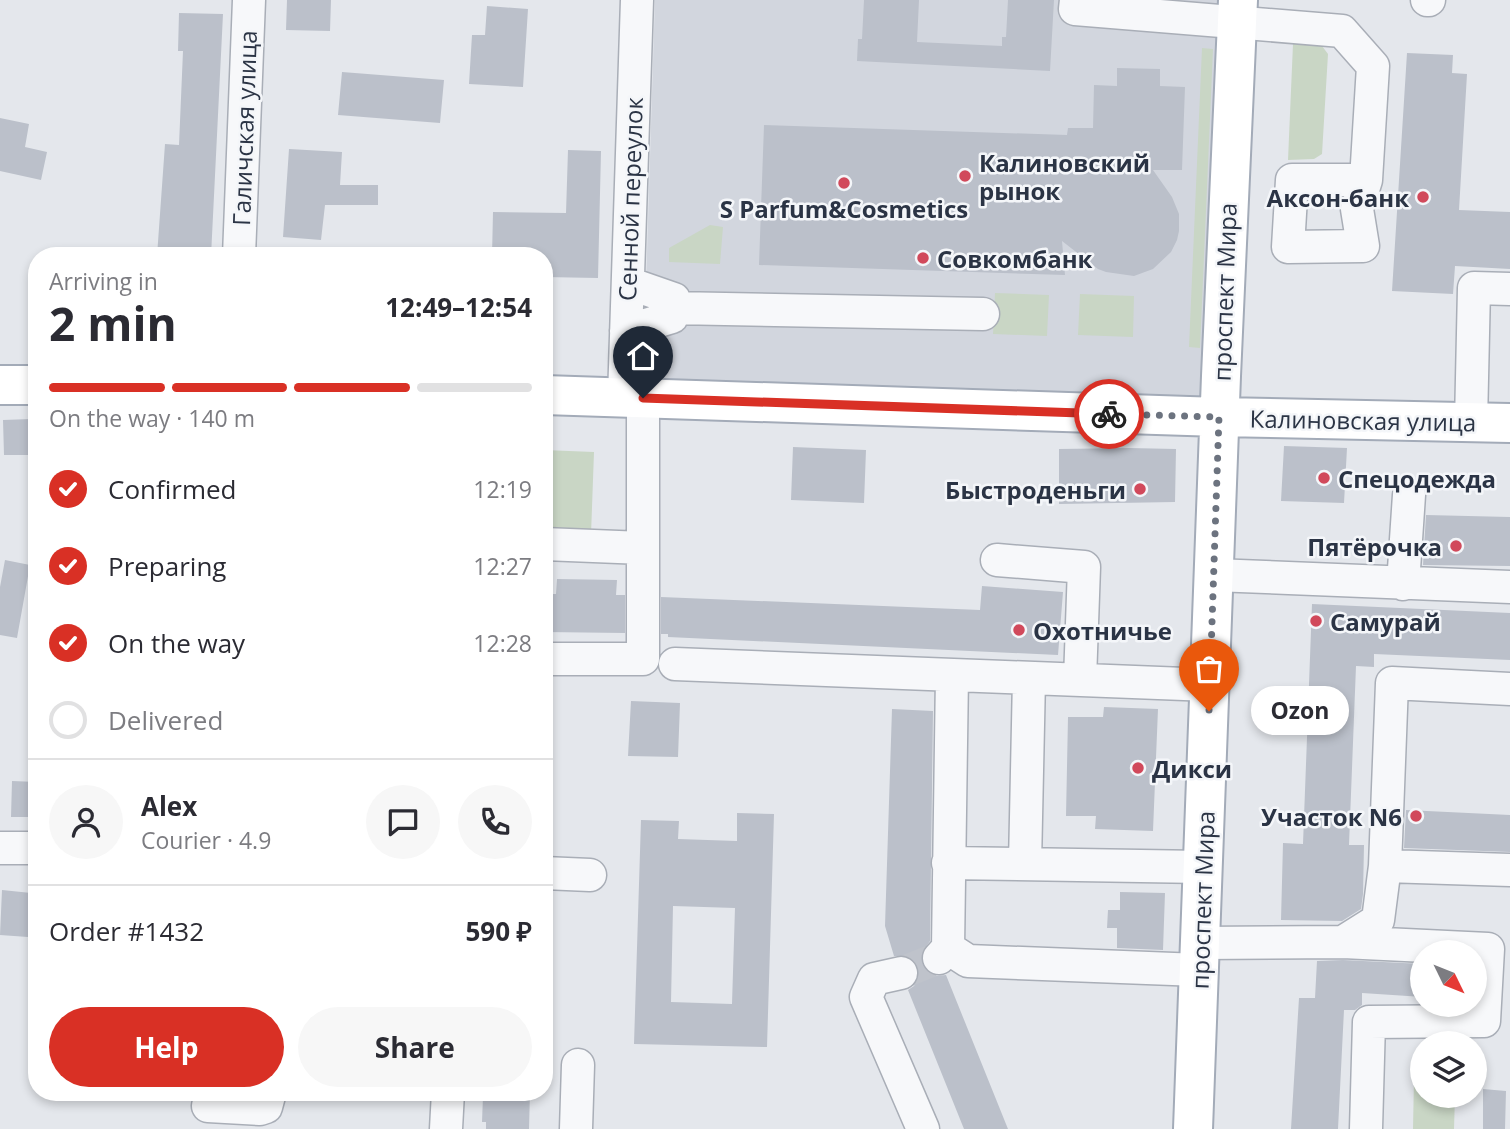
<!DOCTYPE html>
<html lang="en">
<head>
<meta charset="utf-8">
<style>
  :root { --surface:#fff; --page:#f7f7f7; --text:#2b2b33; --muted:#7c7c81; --line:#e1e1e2; --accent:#d93025 }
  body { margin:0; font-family:"Open Sans",sans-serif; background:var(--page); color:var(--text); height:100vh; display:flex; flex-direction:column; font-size:26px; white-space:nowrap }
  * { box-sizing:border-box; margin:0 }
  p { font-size:23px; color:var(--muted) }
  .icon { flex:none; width:38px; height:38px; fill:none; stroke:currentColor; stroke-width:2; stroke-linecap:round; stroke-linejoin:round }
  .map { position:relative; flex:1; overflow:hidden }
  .side { position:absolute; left:28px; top:247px; width:525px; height:854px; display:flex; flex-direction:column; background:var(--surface); border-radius:28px; box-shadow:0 4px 10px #0003 }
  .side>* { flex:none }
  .needle { width:46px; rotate:133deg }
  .fabs { position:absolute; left:1410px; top:940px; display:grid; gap:14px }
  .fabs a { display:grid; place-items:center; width:77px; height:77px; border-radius:50%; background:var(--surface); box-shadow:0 4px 10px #0003; font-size:35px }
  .pin { position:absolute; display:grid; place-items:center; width:60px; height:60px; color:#fff; margin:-72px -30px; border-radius:50% 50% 50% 0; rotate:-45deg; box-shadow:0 0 7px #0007 }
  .pin .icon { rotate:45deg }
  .courier { position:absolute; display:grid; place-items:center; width:70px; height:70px; margin:-35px; border:5px solid #d93025; border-radius:50%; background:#fff; color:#222; box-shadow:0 2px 9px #0007 }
  .bubble { position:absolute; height:49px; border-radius:24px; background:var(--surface); box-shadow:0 4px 10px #0003; font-size:23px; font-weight:700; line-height:49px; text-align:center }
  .head em { font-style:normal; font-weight:700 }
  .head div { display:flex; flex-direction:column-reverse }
  .head { display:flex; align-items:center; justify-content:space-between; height:119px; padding:0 21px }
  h1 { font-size:46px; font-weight:700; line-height:52px }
  .bar { display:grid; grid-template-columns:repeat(4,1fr); gap:10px 7px; align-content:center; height:84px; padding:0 21px }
  .bar i { height:9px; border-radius:5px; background:var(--line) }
  .bar .current { background:var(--accent) }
  .bar p { grid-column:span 4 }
  .line { display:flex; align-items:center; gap:18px; padding:0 21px; border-top:2px solid var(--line) }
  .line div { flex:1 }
  .round { display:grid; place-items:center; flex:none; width:74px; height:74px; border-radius:37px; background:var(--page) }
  ol { padding:0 21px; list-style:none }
  li { display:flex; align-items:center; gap:21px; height:77px }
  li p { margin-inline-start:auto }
  li .icon { padding:7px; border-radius:50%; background:var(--accent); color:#fff; stroke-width:4 }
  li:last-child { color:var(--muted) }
  li i { width:38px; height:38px; border:4px solid var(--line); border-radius:50% }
  .primary-button { display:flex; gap:14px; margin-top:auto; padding:14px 21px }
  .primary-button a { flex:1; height:80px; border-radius:42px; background:var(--accent); color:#fff; font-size:28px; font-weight:700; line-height:80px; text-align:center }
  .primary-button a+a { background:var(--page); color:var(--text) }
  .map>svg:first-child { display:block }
</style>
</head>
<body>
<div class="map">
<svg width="1510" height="1129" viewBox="0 0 1510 1129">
  <rect width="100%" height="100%" fill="#e4e7ec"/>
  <path fill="#d2d6de" d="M655,0H1218L1202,398L643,380Z"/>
  <path fill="#c9d6c5" d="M1293,44L1322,46L1328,54L1322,154L1314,159L1288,160Z
    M1202,48L1213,49L1200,348L1189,347Z
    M710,225L723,227L720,264L669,262V248Z
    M995,293L1049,295L1047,336L993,334Z
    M1080,294L1134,296L1133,337L1078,335Z
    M544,450L594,452L591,535L544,534Z
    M1414,1078H1423V1096H1455L1454,1129H1413Z"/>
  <path fill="#bbc0ca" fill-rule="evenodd" d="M287,0H331L330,31L286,30Z
    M864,0H919L917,42L1002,46V37H1006L1008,0H1054L1050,71L857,61L858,39H862Z
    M487,6L528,9L523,87L469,84L472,35H485Z
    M179,13L223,14L211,256H157L165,144L179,145L183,51H178Z
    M1407,53L1453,55L1452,73L1467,74L1459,210L1510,212V269L1455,266L1453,294L1392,291Z
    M1117,68L1160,69V86L1185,87L1182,170H1153L1172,197L1179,214V231L1177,240L1171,252L1153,269L1134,276L1106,272L1098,269L1062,241L1065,275L759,265L764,125L1067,135L1068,128H1093L1094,85L1117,86Z
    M342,72L444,80L440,123L338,115Z
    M0,118L29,124L25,147L47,152L41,180L0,171Z
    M289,149L342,152L340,185H378V205H325L321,240L283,237Z
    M568,150L601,151L598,278L544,277V256H492L493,212L566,213Z
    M31,419V455H4L3,420Z
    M1284,446L1347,448L1344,503L1281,501Z
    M793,447L866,450L864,503L791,500Z
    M1129,448L1176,449L1175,502L1059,504V449Z
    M1426,515L1510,517V566L1423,565Z
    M5,560L30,565L17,638L0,635V587Z
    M557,579L617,580L616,595H625V633L544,632V594H556Z
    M982,586L1063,592L1058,655L668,637V634H661V597L980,610Z
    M1312,604L1510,613V660L1374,654V667L1356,666L1349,845H1364L1363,894L1361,909L1342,921L1281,920L1283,843L1303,844Z
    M631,701L680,703L678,757L628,756Z
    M1104,707L1158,709L1153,831L1095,829L1096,816H1066L1068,717H1103Z
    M892,709L933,711L930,941L921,954V963L926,971L935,976L946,975L1008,1129H964L908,990L914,986L918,979L919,968L915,961L907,956H894L885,926Z
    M12,781L37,782V817H11Z
    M1406,810L1510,815V852L1404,848Z
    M737,813L774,814L767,1047L634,1044L641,820L679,821L678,839L737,841ZM673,906L735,908L732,1004L671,1002Z
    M2,890L31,893L28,937L0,935Z
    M1120,892L1165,893L1163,950L1117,948V928H1107L1108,910H1120Z
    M1343,960L1423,964V997L1362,993V1005L1355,1010H1344L1338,1129H1291L1299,998H1315L1317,961Z
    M1483,1089L1506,1091L1505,1129H1483Z
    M488,1092H530L529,1129H486V1122H482L483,1096H487Z"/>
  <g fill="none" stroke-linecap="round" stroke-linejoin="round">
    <path stroke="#bfc3cb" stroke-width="32" stroke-dasharray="32 16" stroke-linecap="butt" d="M901,973L939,958"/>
    <defs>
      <path id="minor" d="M1076,0L1075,9L1342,31L1373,66L1366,180H1292L1288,247L1363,246L1357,209L1366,180
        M1427,0H1429
        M239,256L249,0
        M673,308L983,314
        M626,331L672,317L674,299L628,283
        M624,398L637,0
        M1471,423L1474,288L1510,289
        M544,544L643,548
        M997,560L1084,567L1080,680
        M1214,575L1510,587
        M1403,584L1409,495
        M544,659H643V399
        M675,664L1210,685
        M0,848H37
        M948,863L1203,867
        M1025,864L1029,678
        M1385,866L1510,870
        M544,873L590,875
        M1343,942L1488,949L1484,1021L1369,1022L1366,1129
        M1200,943L1343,942L1378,920L1385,866L1392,683L1510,689
        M948,948L968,961L1199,970
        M939,958L948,948L952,675
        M901,973L874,979L866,997L923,1129
        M208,1106L260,1109L266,1107L270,1092
        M446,1129L448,1092
        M576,1129L578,1065"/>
      <path id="major" d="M0,385H37
        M544,395L1219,417L1510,423
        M1193,1129L1221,376L1238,0"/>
    </defs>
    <use href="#minor" stroke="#a9aeb7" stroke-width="35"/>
    <use href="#major" stroke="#a3abb8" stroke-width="42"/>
    <use href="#minor" stroke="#f7f8fa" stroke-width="32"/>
    <use href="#major" stroke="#fff" stroke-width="38"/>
  </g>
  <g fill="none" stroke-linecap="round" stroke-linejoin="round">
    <path stroke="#6c737f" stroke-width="7" stroke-dasharray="0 12.6" d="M1109,414L1219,417L1209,711"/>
    <path stroke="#d93025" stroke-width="9" d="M643,398L1109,414"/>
  </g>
  <g fill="#d1495b" stroke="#f4f6f9" stroke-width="2.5">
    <circle cx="965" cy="176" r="7"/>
    <circle cx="844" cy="183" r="7"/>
    <circle cx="1423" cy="197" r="7"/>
    <circle cx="923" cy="258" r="7"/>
    <circle cx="1324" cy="478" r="7"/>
    <circle cx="1140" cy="489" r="7"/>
    <circle cx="1456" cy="546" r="7"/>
    <circle cx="1316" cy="621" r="7"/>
    <circle cx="1019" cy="630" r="7"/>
    <circle cx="1138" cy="768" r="7"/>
    <circle cx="1416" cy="816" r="7"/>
  </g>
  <g text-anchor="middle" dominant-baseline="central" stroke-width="5" stroke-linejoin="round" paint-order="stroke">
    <g font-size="24" fill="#2b3445" stroke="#f4f6f9">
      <text transform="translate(244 128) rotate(-88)">Галичская улица</text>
      <text transform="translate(630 199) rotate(-88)">Сенной переулок</text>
      <text transform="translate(1224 292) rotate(-88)">проспект Мира</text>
      <text transform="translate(1363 420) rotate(1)">Калиновская улица</text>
      <text transform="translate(1202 900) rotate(-88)">проспект Мира</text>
    </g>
    <g font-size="24" font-weight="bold" fill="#2b3445" stroke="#f4f6f9" text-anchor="start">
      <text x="979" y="162">Калиновский<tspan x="979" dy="28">рынок</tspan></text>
      <text x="1409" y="197" text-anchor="end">Аксон-банк</text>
      <text x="844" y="208" text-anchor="middle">S Parfum&amp;Cosmetics</text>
      <text x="937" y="258">Совкомбанк</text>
      <text x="1338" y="478">Спецодежда</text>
      <text x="1126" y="489" text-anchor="end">Быстроденьги</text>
      <text x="1442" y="546" text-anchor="end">Пятёрочка</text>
      <text x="1330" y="621">Самурай</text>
      <text x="1033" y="630">Охотничье</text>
      <text x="1152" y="768">Дикси</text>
      <text x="1402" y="816" text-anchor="end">Участок N6</text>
    </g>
  </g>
</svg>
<div class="fabs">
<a><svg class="needle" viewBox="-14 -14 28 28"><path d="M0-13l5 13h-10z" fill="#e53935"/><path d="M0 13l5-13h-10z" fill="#7c7c81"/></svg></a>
<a><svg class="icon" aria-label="layers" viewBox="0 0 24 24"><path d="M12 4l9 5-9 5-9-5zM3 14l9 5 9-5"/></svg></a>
</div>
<div class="pin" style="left:1209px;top:711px;background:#ea580c"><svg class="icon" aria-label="bag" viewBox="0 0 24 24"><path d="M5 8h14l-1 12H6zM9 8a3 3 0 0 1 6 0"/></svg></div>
<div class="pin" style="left:643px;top:398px;background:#1f2937"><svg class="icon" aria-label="home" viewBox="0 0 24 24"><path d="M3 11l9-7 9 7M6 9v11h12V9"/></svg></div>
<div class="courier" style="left:1109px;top:414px"><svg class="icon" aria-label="bike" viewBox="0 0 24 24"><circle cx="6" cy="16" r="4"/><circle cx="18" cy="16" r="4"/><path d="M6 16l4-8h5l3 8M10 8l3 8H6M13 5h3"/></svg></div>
<div class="bubble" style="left:1251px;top:686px;width:98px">Ozon</div>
<section class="side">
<div class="head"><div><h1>2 min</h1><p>Arriving in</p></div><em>12:49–12:54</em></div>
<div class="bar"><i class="current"></i><i class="current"></i><i class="current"></i><i></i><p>On the way · 140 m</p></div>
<ol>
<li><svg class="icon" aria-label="check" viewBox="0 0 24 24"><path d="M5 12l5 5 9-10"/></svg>Confirmed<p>12:19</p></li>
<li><svg class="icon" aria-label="check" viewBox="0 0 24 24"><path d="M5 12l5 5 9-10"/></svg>Preparing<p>12:27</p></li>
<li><svg class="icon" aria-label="check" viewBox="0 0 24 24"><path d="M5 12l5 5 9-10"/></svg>On the way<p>12:28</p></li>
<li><i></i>Delivered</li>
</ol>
<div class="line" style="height:126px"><a class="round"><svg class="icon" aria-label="person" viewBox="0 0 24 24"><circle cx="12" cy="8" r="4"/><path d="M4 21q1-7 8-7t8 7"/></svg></a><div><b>Alex</b><p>Courier · 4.9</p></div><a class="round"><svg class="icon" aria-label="chat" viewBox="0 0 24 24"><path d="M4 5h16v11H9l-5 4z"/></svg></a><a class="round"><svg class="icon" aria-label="phone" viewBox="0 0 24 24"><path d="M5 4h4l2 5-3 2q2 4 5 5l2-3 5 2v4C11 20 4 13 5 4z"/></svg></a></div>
<div class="line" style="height:91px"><div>Order #1432</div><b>590 ₽</b></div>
<div class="primary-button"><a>Help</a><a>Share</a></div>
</section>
</div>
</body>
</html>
